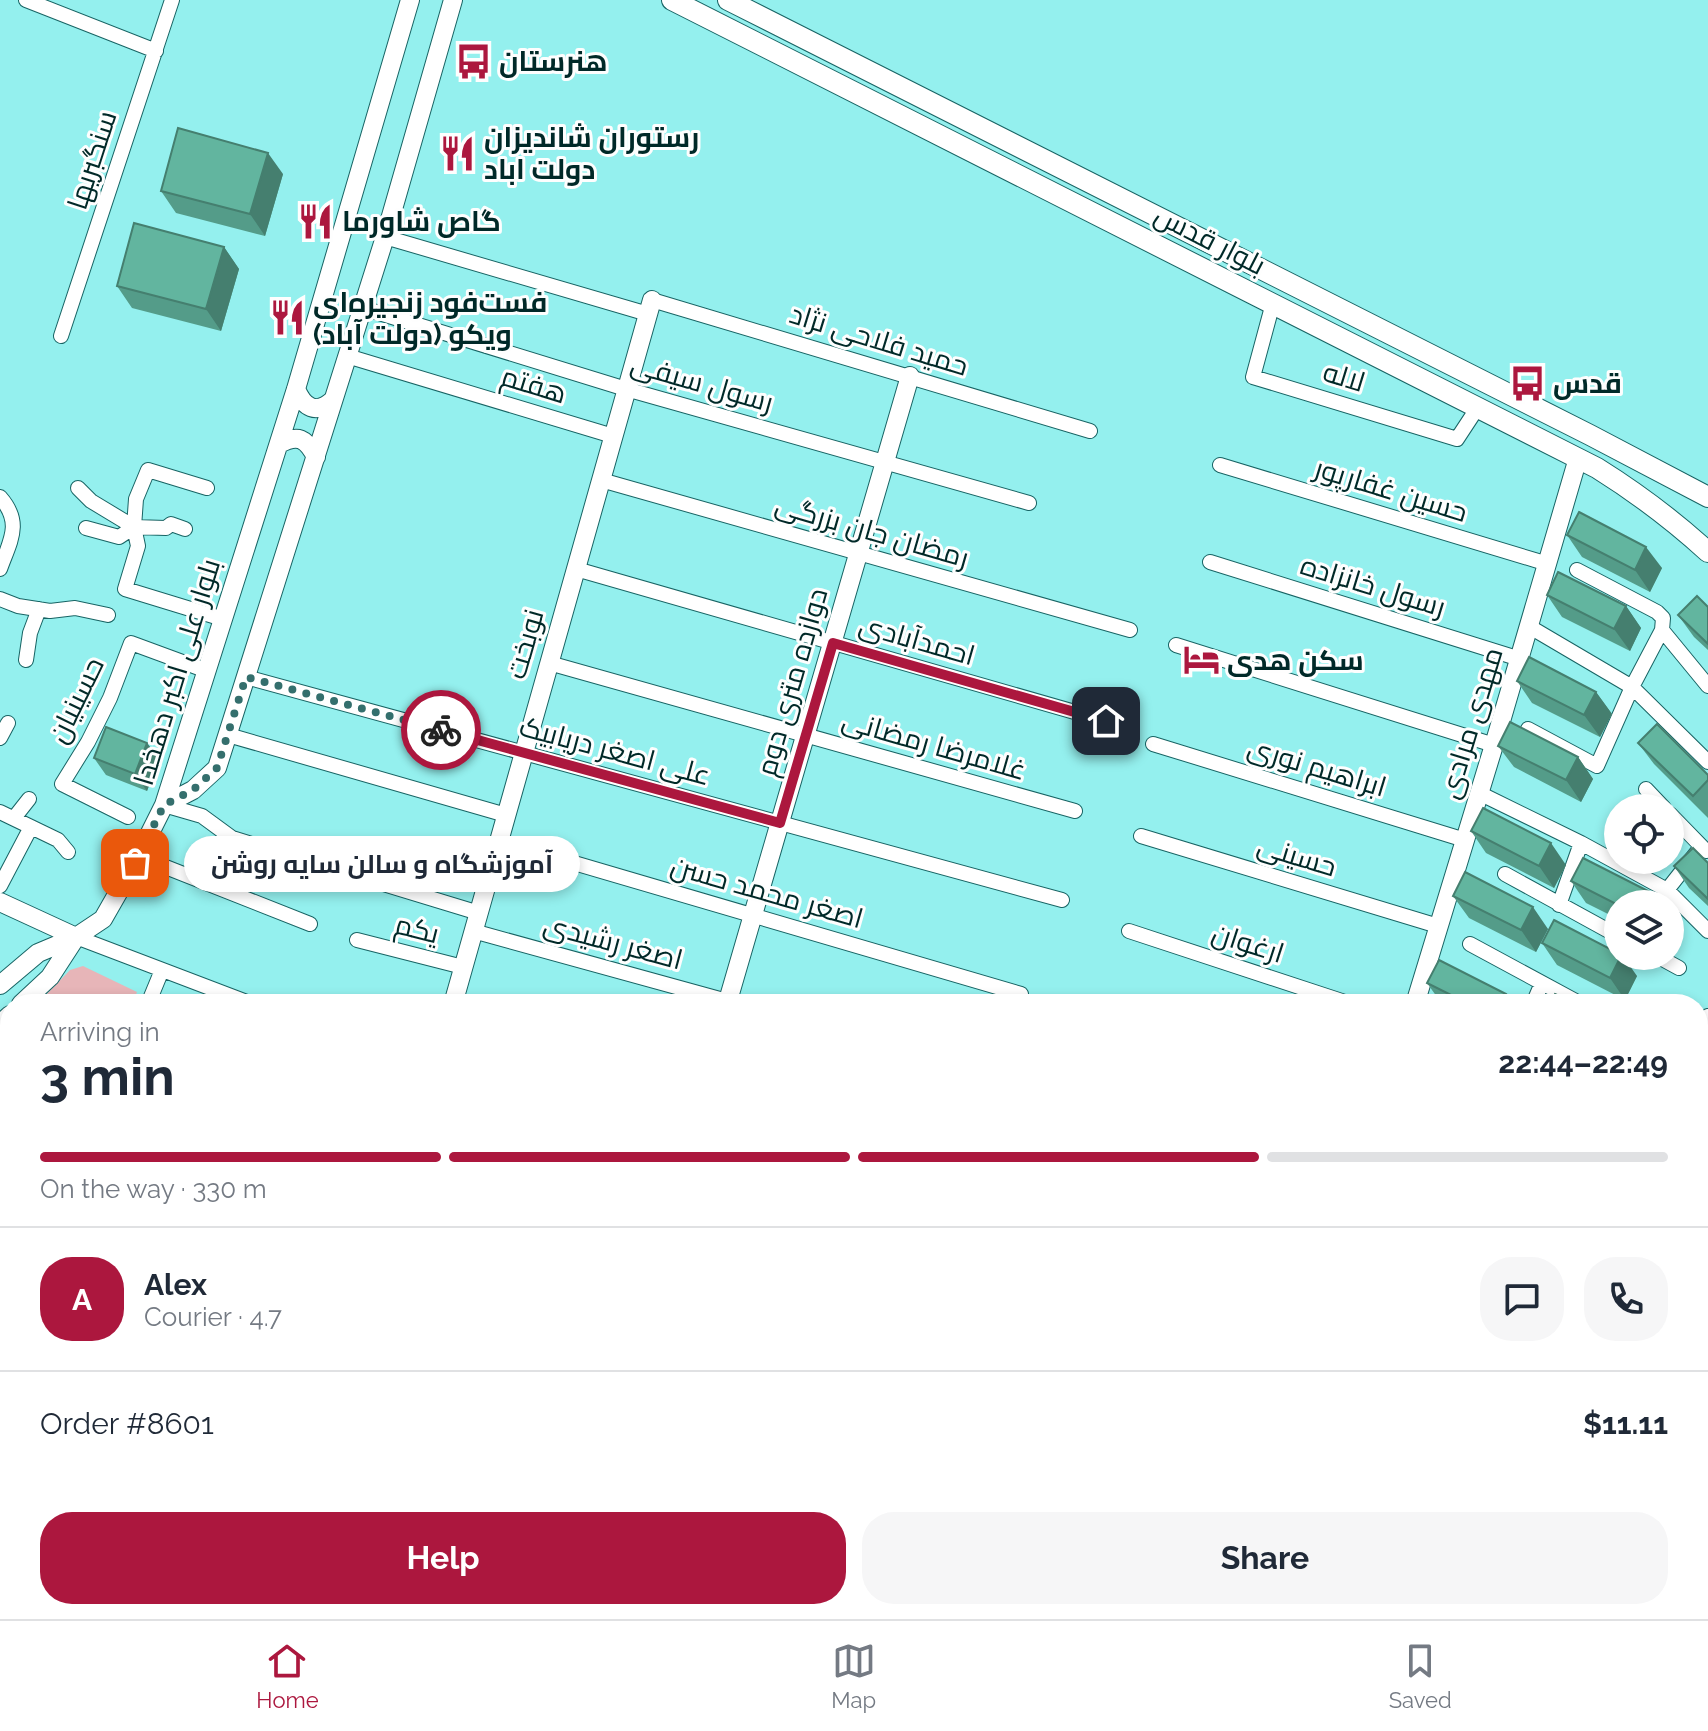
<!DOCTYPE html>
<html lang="en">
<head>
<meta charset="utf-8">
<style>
  :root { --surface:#fff; --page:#f6f6f7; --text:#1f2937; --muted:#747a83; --line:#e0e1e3; --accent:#ac173e }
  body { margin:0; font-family:Raleway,Cairo,sans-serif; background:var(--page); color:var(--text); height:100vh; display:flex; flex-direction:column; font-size:30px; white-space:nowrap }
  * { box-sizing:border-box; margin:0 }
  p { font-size:26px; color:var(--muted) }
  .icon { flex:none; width:44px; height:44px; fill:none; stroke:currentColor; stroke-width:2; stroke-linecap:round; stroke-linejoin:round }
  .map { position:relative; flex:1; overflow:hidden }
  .details { position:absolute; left:0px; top:994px; width:1708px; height:626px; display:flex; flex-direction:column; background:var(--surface); border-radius:32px 32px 0 0; box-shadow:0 4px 12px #0003 }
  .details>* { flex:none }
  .tools { position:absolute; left:1604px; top:794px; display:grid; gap:16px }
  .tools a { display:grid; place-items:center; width:80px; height:80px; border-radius:50%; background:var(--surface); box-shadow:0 4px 12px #0003; font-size:40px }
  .pin { position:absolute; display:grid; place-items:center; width:68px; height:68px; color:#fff; margin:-34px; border-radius:16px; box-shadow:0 4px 12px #0006 }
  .courier { position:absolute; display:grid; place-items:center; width:80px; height:80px; margin:-40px; border:6px solid #ac173e; border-radius:50%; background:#fff; color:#222; box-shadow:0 2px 10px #0007 }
  .bubble { position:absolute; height:56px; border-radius:28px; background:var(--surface); box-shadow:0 4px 12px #0003; font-size:26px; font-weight:700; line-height:56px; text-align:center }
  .summary em { font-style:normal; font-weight:700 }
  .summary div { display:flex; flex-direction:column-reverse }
  .summary { display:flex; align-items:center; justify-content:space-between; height:136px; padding:0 40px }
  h1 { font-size:52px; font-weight:700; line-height:60px }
  .bar { display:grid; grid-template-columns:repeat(4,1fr); gap:12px 8px; align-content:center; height:96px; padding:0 40px }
  .bar i { height:10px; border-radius:6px; background:var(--line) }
  .bar .active { background:var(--accent) }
  .bar p { grid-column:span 4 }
  .line { display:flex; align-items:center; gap:20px; padding:0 40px; border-top:2px solid var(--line) }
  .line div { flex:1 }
  .round { display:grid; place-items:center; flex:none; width:84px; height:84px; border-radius:32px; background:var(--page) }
  .button { display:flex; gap:16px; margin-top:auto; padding:16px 40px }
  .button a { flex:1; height:92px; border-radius:32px; background:var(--accent); color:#fff; font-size:32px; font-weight:700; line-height:92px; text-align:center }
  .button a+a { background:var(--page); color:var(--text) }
  .menu { display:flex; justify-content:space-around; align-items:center; height:112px; border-top:2px solid var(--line); background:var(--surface); font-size:22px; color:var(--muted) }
  .menu a { display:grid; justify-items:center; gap:4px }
  .menu .active { color:var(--accent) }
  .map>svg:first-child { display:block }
</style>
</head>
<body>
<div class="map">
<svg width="1708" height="1619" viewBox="0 0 1708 1619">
  <rect width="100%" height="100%" fill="#94f0ee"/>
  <path fill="#e7b5b8" d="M83,966L137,992L132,1004H37L70,970Z
    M10,1032V1286L0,1282V1042Z
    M1350,1610H1546L1541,1619H1367Z"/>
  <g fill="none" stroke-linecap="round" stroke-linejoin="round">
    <defs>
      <path id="minor" d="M26,0L156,51
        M385,237L648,314
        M652,300L1090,431
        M1273,303L1253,377L1457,439L1478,407
        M363,308L626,389L1029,503
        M61,336L172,0
        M347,356L613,436
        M1220,465L1548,564
        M601,480L1130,630
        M78,488L91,501L134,527L166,528L171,524L185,529
        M207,488L148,470L136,499L134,527L138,546L125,589L223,619
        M0,497C23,523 10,541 0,569
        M86,528L119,537L134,527
        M1210,562L1520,659
        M576,569L1106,721
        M0,599L18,606L50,611L75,608L108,615
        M1530,627L1632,687L1708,762
        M1662,630L1708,686
        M1176,645L1494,745
        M26,660L30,633L39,609
        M549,663L1075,811
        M246,677L1062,900
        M1528,729L1597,766L1632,687L1662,630L1663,618L1657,612L1577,570
        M228,735L506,815
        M0,738L8,723
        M1153,744L1465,840
        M1646,789L1664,808
        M1479,793L1581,843L1667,890L1708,931
        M164,805L202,816L232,838L479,913
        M0,812L58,840L68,852
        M1670,814L1706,851
        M128,817L62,784L88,742L110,698L131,643L207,671
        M14,818L29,799
        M1141,836L1438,926
        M499,841L1021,994
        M135,863L158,864L310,924
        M1505,874L1618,936
        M0,886L31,827
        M1667,890L1701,847
        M1559,905L1581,843
        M473,931L738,1004
        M1129,931L1351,1004
        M76,937L252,1004
        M357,940L463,967
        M1470,944L1581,1004
        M1657,956L1679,968
        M148,1004L162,970
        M1533,1004L1542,983
        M1698,1030L1708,1016
        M1698,1112L1708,1117
        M1698,1185L1708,1190
        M1698,1243L1708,1224
        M1698,1251L1708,1256
        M1698,1327L1708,1332
        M0,1371L10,1346
        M1698,1491L1708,1496
        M0,1492L10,1496
        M1698,1542L1708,1553
        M1698,1581L1708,1571
        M302,1610L325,1619
        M640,1610L662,1619
        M912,1610L935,1619
        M166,1619L170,1610
        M526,1619L529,1610
        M688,1619L692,1610
        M700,1619L703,1610
        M1660,1619L1669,1610"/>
      <path id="tertiary" d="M296,389C304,408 316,415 333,400
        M279,444C298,434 306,438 316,457
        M164,805L193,790L217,768L385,237L453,0
        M0,902L76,937
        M0,985L38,953L76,937L103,919L135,863L164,805L296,389L410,0
        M21,1004L50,977L76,937
        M453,1004L652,300
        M727,1004L910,376
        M1415,1004L1494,745L1578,458
        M0,1024L10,1015
        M1698,1541L1708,1531
        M1592,1610L1609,1619
        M1193,1619L1197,1610
        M1620,1619L1629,1610"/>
      <path id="secondary" d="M672,0L1597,468C1637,493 1673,520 1708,552
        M728,0L1590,435L1708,497
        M0,1598L10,1602
        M29,1610L51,1619"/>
    </defs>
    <use href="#minor" stroke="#186464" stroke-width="16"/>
    <use href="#tertiary" stroke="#186464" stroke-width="20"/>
    <use href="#secondary" stroke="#186464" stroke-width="22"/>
    <use href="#minor" stroke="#fff" stroke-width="14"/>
    <use href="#tertiary" stroke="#fff" stroke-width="18"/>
    <use href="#secondary" stroke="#fff" stroke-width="20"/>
  </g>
  <path fill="#549c89" d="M283,174L265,236L176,213L161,191Z
    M224,247L239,269L221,331L132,308L117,286Z
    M1567,535L1662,568L1650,592L1582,557Z
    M1547,595L1626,606L1641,628L1630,651L1562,617Z
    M1708,607V650L1694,637L1678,615Z
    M1517,681L1596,692L1612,714L1600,737L1532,703Z
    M147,743L159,759L147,791L106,775L94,758Z
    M1638,743L1708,775V818L1654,764Z
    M1498,746L1578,757L1593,779L1581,802L1514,767Z
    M1471,831L1566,865L1554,888L1486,853Z
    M1708,863V906L1689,888L1674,866Z
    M1571,881L1618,904V919L1586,903Z
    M1453,896L1548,929L1536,952L1469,918Z
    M1542,943L1637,976L1625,1000L1557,965Z
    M1427,983L1506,994L1513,1004H1442Z
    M1698,1044L1708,1049V1093L1698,1088Z
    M1698,1116L1708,1121V1164L1698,1159Z"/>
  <path fill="#457f6f" d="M268,153L283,174L265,236L250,214Z
    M224,247L239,269L221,331L206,309Z
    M1646,547L1662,568L1650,592L1635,570Z
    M1626,606L1641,628L1630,651L1614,629Z
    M1596,692L1612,714L1600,737L1584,715Z
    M147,743L159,759L147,791L135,774Z
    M1578,757L1593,779L1581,802L1566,780Z
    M1551,843L1566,865L1554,888L1539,866Z
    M1650,892L1659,904H1644Z
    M1533,907L1548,929L1536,952L1521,930Z
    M1621,956H1623L1637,976L1625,1000L1610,978Z
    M1506,994L1513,1004H1501Z
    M1698,1197L1705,1207L1698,1221Z"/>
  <path fill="#62b59f" stroke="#457f6f" stroke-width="2" d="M178,128L268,153L250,214L161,191Z
    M134,223L224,247L206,309L117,286Z
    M1579,512L1646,547L1635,570L1567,535Z
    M1558,572L1626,606L1614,629L1547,595Z
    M1697,596L1708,607V644L1678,615Z
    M1529,657L1596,692L1584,715L1517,681Z
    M1510,722L1578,757L1566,780L1498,746Z
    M1657,724L1708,775V780L1693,796L1638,743Z
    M106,727L147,743L135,774L94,758Z
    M1483,808L1551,843L1539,866L1471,831Z
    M1693,848L1708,863V899L1674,866Z
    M1583,858L1650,892L1644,904L1618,905L1571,881Z
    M1465,872L1533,907L1521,930L1453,896Z
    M1554,920L1618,953V956H1621L1610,978L1542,943Z
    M1439,960L1506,994L1501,1004H1469L1427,983Z
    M1555,994L1575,1004H1550Z
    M1698,1044L1708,1049V1079L1698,1074Z
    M1698,1116L1708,1121V1150L1698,1145Z"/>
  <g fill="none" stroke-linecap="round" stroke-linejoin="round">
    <path stroke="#346f6d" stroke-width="8" stroke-dasharray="0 14.4" d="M135,863L164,805L193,790L217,768L246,677L441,730"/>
    <path stroke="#ac173e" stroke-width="10" d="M441,730L780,823L833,643L1106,721"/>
  </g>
  <defs>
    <symbol id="bus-bare" viewBox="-9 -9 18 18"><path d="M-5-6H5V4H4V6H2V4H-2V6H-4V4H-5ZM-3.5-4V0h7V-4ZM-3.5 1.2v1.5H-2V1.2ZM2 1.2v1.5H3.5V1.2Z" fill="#ac173e" stroke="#fefefe" stroke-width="2.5" paint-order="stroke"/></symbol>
    <symbol id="restaurant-bare" viewBox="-9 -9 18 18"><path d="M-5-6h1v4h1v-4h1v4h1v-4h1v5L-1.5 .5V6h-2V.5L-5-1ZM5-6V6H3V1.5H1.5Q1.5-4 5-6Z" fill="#ac173e" stroke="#fefefe" stroke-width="2.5" paint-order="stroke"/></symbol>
    <symbol id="hotel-bare" viewBox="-9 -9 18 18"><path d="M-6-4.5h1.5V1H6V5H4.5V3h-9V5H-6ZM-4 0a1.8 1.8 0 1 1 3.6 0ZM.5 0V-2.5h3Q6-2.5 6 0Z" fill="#ac173e" stroke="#fefefe" stroke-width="2.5" paint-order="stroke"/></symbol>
  </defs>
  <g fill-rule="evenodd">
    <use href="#bus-bare" x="448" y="36" width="51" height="51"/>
    <use href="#restaurant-bare" x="432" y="128" width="51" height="51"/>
    <use href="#restaurant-bare" x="290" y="196" width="51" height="51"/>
    <use href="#restaurant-bare" x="262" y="292" width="51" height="51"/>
    <use href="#bus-bare" x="1502" y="358" width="51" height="51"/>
    <use href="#hotel-bare" x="1176" y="634" width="51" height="51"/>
  </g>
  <g text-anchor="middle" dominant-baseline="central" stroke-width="6" stroke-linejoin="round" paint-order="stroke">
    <g font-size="28" font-weight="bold" fill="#002928" stroke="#fefefe" text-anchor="start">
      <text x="499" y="61">هنرستان</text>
      <text x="484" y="137">رستوران شاندیزان<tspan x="484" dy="32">دولت اباد</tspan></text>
      <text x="342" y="221">گاص شاورما</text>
      <text x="313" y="302">فست‌فود زنجیره‌ای<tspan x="313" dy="32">ویکو (دولت آباد)</tspan></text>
      <text x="1553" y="383">قدس</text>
      <text x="1227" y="660">سكن هدى</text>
    </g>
    <g font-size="28" fill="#002928" stroke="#fefefe">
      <text transform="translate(92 160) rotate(-72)">سنگبریها</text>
      <text transform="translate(1210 240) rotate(27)">بلوار قدس</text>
      <text transform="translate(879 340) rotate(17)">حمید فلاحی نژاد</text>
      <text transform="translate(1344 377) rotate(17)">لاله</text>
      <text transform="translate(702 383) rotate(16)">رسول سیفی</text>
      <text transform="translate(534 385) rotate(17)">هفتم</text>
      <text transform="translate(1391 490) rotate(17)">حسین غفارپور</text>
      <text transform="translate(872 531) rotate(16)">رمضان جان بزرگی</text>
      <text transform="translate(1373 586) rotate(17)">رسول خانزاده</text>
      <text transform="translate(917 640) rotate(16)">احمدآبادی</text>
      <text transform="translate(525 644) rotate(-74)">نوبخت</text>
      <text transform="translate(177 672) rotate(-73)">بلوار علی اکبر دهخدا</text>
      <text transform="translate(792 682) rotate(-74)">دوازده متری دوم</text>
      <text transform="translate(76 700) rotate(-64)">حسینیان</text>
      <text transform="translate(1471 723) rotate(-73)">مهدی مرادی</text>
      <text transform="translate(934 745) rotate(16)">غلامرضا رمضانی</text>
      <text transform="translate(615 751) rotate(15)">علی اصغر دریابیک</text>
      <text transform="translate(1317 767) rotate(17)">ابراهیم نوری</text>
      <text transform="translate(1297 856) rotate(17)">حسینی</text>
      <text transform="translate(767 892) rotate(16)">اصغر محمد حسن</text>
      <text transform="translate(417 929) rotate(14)">یکم</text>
      <text transform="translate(613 942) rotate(15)">اصغر رشیدی</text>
      <text transform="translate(1248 943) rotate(18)">ارغوان</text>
    </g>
  </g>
</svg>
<div class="tools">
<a><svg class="icon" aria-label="locate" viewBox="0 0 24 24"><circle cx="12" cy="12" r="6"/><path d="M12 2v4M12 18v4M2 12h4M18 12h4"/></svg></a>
<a><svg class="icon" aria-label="layers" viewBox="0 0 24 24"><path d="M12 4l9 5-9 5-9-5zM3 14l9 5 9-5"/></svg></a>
</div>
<div class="pin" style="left:135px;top:863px;background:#ea580c"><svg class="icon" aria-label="bag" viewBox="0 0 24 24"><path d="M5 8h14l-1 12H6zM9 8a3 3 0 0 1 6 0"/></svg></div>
<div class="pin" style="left:1106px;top:721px;background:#1f2937"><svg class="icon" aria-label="home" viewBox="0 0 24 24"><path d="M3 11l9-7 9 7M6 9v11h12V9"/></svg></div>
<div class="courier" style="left:441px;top:730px"><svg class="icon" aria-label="bike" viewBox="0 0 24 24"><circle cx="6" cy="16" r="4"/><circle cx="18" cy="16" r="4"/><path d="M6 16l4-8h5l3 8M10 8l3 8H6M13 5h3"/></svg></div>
<div class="bubble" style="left:184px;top:836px;width:396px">آموزشگاه و سالن سایه روشن</div>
<section class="details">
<div class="summary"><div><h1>3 min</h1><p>Arriving in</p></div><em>22:44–22:49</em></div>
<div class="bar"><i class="active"></i><i class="active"></i><i class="active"></i><i></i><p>On the way · 330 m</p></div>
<div class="line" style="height:144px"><b class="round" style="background:var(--accent);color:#fff">A</b><div><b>Alex</b><p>Courier · 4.7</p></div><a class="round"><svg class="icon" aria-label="chat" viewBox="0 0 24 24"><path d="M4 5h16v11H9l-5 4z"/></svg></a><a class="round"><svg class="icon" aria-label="phone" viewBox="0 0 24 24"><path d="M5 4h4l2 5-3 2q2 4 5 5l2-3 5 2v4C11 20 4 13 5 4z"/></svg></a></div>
<div class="line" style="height:104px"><div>Order #8601</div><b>$11.11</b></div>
<div class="button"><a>Help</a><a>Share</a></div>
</section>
</div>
<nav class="menu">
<a class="active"><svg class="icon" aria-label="home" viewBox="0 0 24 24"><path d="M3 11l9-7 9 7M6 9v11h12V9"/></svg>Home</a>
<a><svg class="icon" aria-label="map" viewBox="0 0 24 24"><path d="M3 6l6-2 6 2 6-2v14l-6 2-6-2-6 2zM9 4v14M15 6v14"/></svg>Map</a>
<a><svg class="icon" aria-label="saved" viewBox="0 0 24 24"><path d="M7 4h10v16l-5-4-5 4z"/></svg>Saved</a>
</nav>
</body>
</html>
